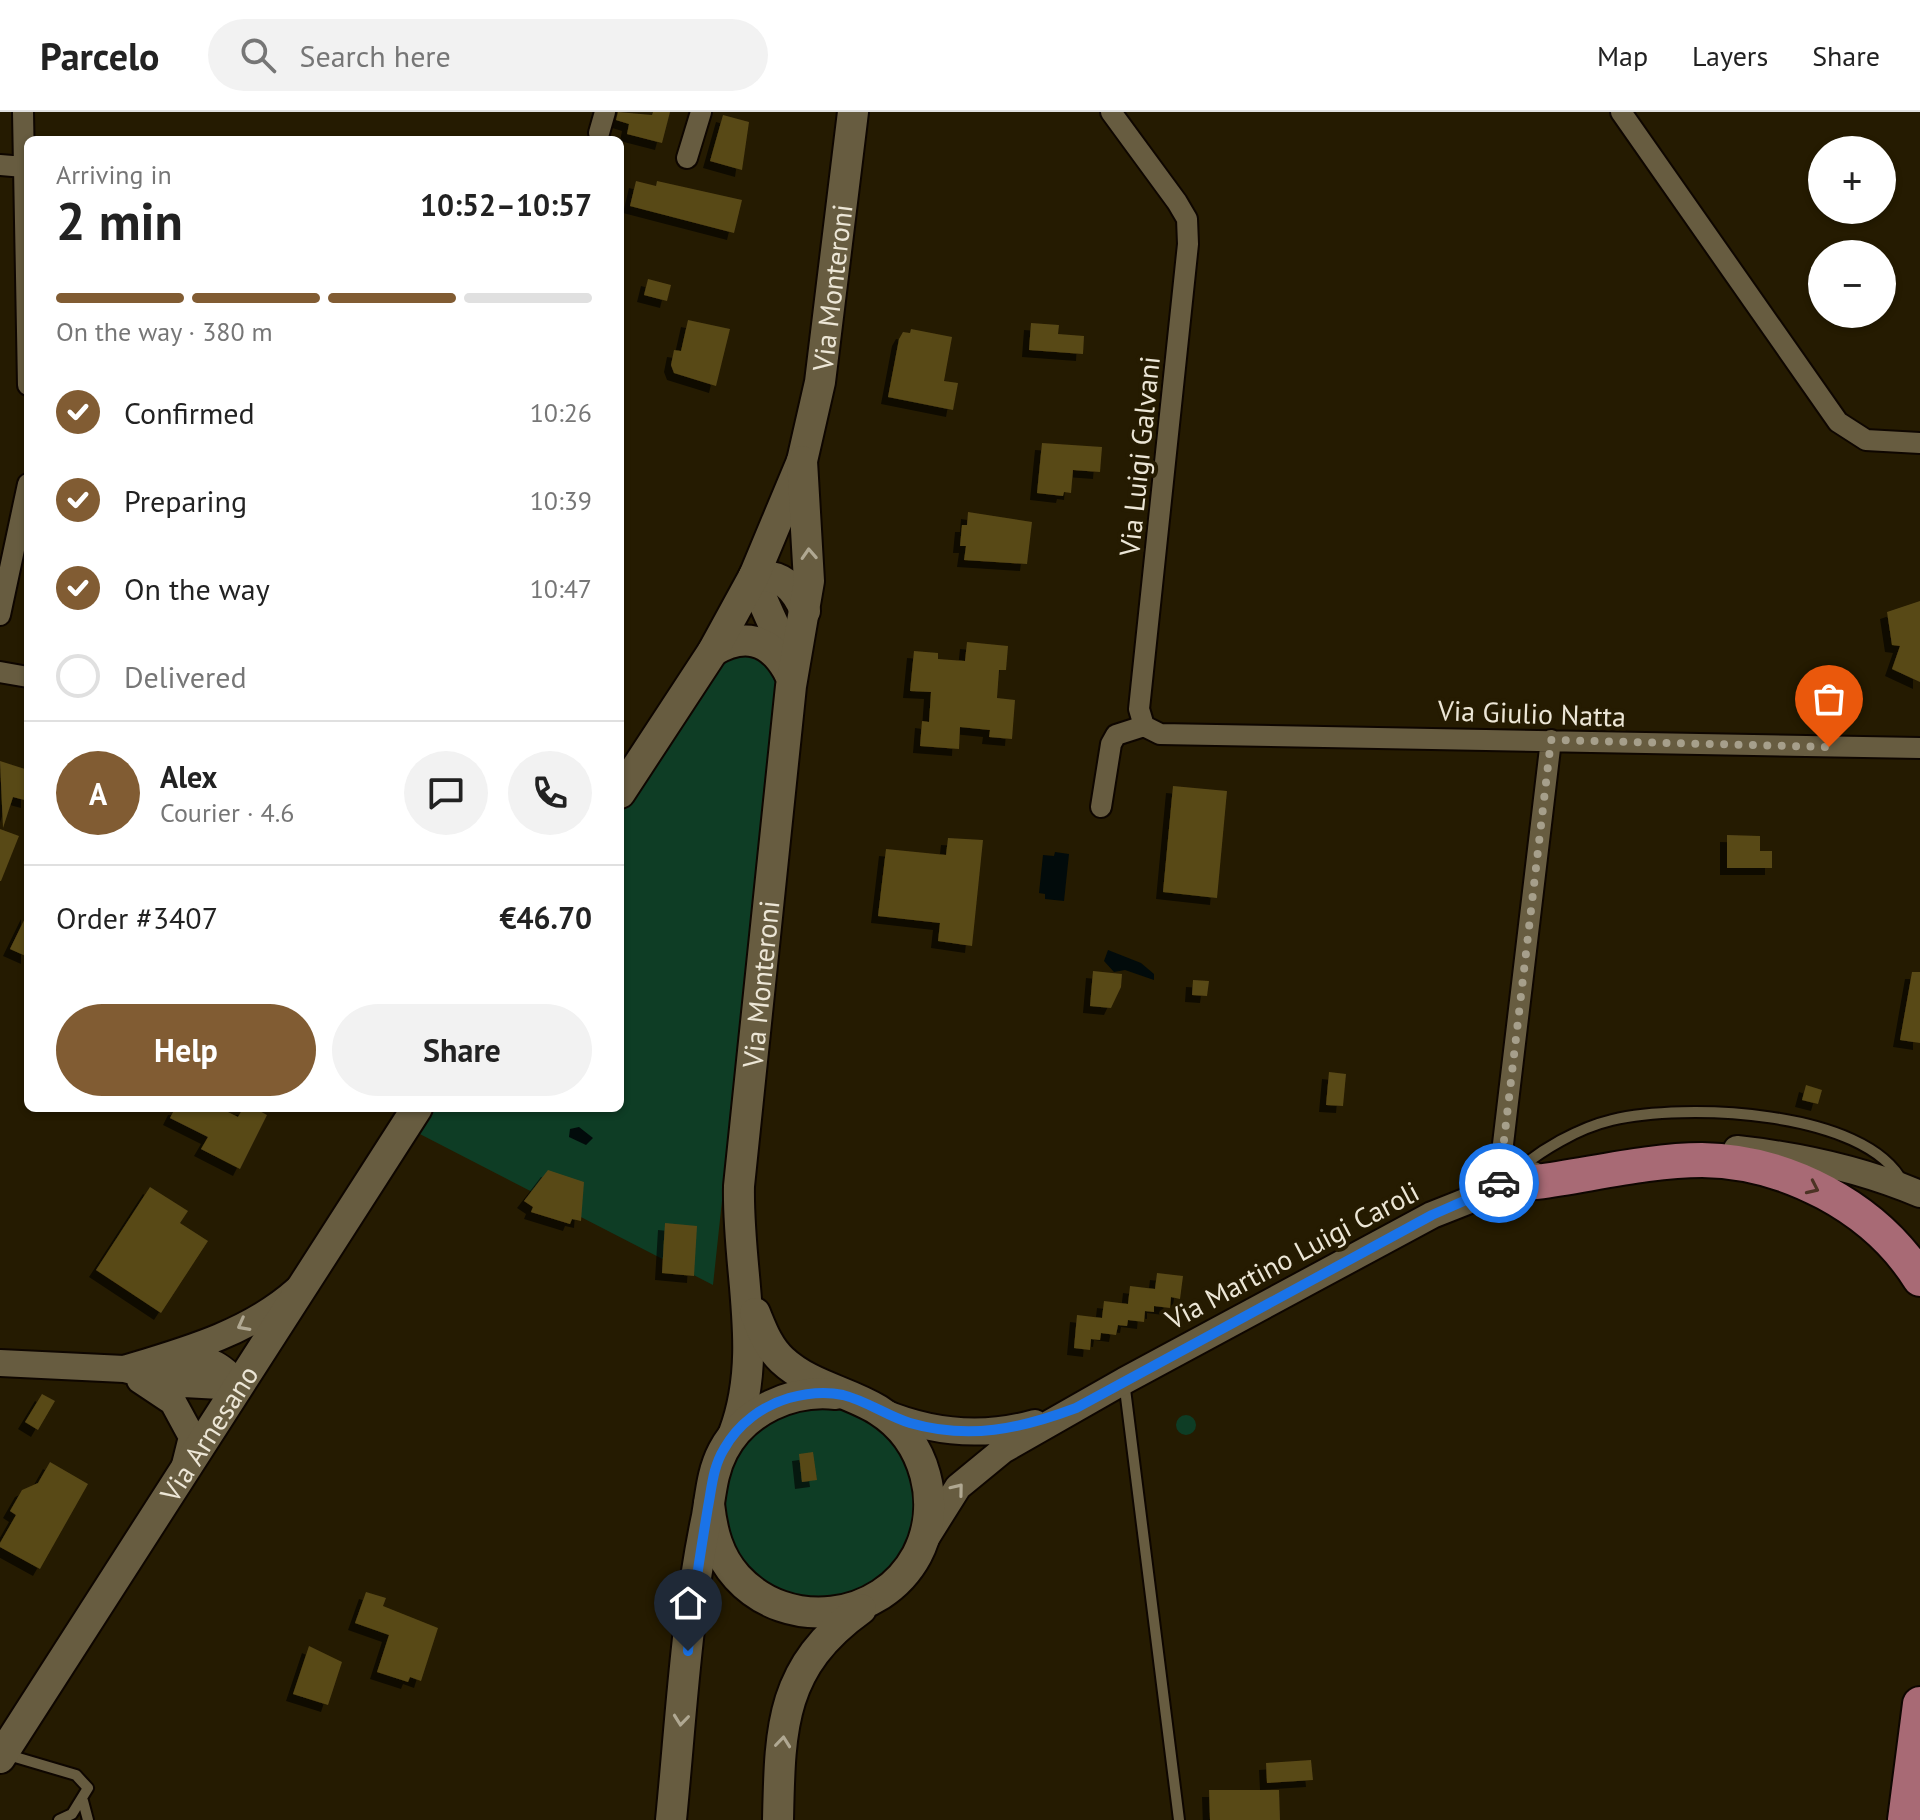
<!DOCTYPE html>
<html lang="en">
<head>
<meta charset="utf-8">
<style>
  :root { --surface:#fff; --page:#f2f2f2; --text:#222; --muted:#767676; --line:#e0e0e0; --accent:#815c33 }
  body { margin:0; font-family:"PT Sans",sans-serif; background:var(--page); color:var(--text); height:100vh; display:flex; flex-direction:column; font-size:30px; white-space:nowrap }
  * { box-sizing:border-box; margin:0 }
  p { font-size:26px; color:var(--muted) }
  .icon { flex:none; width:44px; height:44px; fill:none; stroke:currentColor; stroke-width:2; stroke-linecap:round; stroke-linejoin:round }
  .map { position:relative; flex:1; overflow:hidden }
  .drawer { position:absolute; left:24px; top:24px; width:600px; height:976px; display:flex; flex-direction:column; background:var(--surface); border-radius:12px; box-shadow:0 2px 6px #0004 }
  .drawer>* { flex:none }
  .fabs { position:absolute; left:1808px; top:24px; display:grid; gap:16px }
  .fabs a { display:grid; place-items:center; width:88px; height:88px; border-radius:50%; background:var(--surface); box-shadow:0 2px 6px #0004; font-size:40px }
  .pin { position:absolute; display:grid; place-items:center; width:68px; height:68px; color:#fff; margin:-82px -34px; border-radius:50% 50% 50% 0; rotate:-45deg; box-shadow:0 0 8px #0007 }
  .pin .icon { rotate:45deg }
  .courier { position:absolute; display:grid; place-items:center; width:80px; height:80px; margin:-40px; border:6px solid #1a73e8; border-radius:50%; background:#fff; color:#222; box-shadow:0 2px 10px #0007 }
  .headline em { font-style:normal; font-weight:700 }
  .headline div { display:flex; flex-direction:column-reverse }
  .headline { display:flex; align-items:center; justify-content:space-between; height:136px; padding:0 32px }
  h1 { font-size:52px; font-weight:700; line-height:60px }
  .bar { display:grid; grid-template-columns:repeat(4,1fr); gap:12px 8px; align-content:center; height:96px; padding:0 32px }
  .bar i { height:10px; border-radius:6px; background:var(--line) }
  .bar .current { background:var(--accent) }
  .bar p { grid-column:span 4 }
  .line { display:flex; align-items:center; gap:20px; padding:0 32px; border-top:2px solid var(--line) }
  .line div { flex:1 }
  .round { display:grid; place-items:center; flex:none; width:84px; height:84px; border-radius:42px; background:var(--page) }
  ol { padding:0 32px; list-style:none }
  li { display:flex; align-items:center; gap:24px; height:88px }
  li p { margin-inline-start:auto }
  li .icon { padding:8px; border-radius:50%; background:var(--accent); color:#fff; stroke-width:4 }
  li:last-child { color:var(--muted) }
  li i { width:44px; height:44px; border:4px solid var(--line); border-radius:50% }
  .button { display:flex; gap:16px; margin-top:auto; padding:16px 32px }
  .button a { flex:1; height:92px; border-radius:48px; background:var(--accent); color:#fff; font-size:32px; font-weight:700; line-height:92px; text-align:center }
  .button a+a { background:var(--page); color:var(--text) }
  header { display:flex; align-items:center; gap:48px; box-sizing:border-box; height:112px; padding:0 40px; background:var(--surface); border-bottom:2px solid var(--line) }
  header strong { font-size:38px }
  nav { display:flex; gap:44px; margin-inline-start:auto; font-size:28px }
  .search { width:560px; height:72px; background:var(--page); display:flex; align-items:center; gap:20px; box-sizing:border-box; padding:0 28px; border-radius:44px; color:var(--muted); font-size:30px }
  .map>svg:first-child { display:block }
</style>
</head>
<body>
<header>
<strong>Parcelo</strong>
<div class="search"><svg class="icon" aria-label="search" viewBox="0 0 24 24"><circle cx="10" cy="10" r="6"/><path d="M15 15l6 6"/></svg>Search here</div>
<nav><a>Map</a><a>Layers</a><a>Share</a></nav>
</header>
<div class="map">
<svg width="1920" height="1708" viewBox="0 0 1920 1708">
  <defs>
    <filter id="shadow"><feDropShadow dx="-7" dy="7" stdDeviation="0" flood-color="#0009"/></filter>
  </defs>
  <rect width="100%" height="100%" fill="#251b01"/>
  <path fill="#0e3d25" d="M749,534L776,565L777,576L713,1173L414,1019L429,996H620V697L720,545Z
    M722 1391a97 97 0 1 1 194 0a97 97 0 1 1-194 0Z
    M1176 1313a10 10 0 1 1 20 0a10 10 0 1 1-20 0Z"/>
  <path fill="#020b0b" d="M1055,740L1069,742L1064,789L1045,787V782L1039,781L1043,743L1054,744Z
    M1108,838L1141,851L1154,862V868L1125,858L1114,860L1104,849Z
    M579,1015L593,1026L586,1033L569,1025L570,1017Z"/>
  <path fill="#584818" filter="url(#shadow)" d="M618,0L652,3L653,0H670L662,31L627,22L629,12L616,8Z
    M723,3L749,10L742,58L710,49Z
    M636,69L656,74L657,69L742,88L734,121L630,94Z
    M648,167L671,173L667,189L644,183Z
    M688,208L730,217L716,274L674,261L671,253L674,238L681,239Z
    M1031,211L1059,213L1058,222L1084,224L1083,242L1029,238Z
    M911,217L952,225L944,269L958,271L953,298L888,285L899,227L903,220L910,221Z
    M1042,331L1102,335L1100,360L1073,358L1071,381L1064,380L1063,384L1037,381Z
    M968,400L1032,410L1027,452L964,448L966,434H960L962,413H967Z
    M1920,489V570L1892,557L1900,534L1892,533L1887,500Z
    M967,530L1008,534L1006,558H999L997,586L1015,588L1012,627L989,625L990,618L960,615L959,637L920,634L922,609L929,610L931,580L910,579L914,539L938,541V547L965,549Z
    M0,649L28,658V689L13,685L3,716Z
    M1173,674L1227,679L1217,786L1163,780Z
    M0,717L19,724L1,769H0Z
    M1727,723L1760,724V739H1772V756H1727Z
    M948,726L983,728L972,834L938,829L940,811L878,804L886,737L946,743Z
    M28,800V845L10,837Z
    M1093,859L1122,862L1121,875L1111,896L1090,894Z
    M1912,860H1920V931L1900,928Z
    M1193,868L1209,869L1207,884L1192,883Z
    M1329,960L1346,962L1343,994L1326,993Z
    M1806,973L1822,978L1818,992L1802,988Z
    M175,996H220L238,1005L243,996H254L267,1003L240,1057L201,1037L208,1025L170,1006Z
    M548,1058L584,1070L581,1109L572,1107L570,1112L531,1100L533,1095L524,1089Z
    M150,1075L188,1099L180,1111L208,1129L161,1201L96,1158Z
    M665,1111L697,1114L694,1164L662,1161Z
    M1157,1161L1183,1164L1180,1187L1171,1185L1170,1196L1154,1194V1200L1145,1199L1144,1210L1128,1208L1127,1214L1118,1213L1116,1223L1101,1221L1100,1228L1091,1227L1090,1238L1074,1236L1077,1203L1102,1206L1104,1189L1128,1192L1130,1174L1155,1177Z
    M42,1282L55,1289L38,1318L25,1310Z
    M813,1340L817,1368L802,1370L799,1342Z
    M50,1350L88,1372L40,1457L0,1435V1431L16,1403L10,1399L22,1378L38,1371Z
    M366,1480L386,1486L383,1494L438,1516L421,1569L410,1565L408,1570L377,1560L389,1523L355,1511Z
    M309,1534L342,1550L328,1593L293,1582Z
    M1311,1648L1313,1668L1267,1671L1266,1651Z
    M1209,1678H1279L1280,1708H1210Z"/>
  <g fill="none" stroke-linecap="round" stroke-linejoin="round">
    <defs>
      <path id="service" d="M1515,1060C1541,1038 1578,1016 1612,1008C1682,991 1866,997 1903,1071
        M1124,1269L1179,1708
        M5,1642L76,1663L88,1676L72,1702L59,1708
        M83,1689L88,1708"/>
      <path id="minor" d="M23,0L28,273
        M1621,0L1838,310L1866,328L1920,331
        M599,21L605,0
        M687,46L701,0
        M0,53L24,55
        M0,503L28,372
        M0,560L28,565
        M1144,614L1160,622L1920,636
        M1101,695L1111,632L1116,623L1144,614L1139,597L1188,132L1187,107L1177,90L1111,0
        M1498,1074L1551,628"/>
      <path id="tertiary" d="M1737,1037C1801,1044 1861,1057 1920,1082
        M174,1248C203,1243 223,1251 239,1275
        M0,1251L124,1257L184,1272L239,1275
        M124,1257C184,1239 249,1221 297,1178
        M140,1268L173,1290L192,1325L185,1353
        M882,1300C932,1321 982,1326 1035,1311
        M926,1426L958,1375L1003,1338L1124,1269L1432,1103L1533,1063"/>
      <g id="secondary">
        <path d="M754,464C764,500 783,522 789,561"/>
        <path d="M754,464C782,462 795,475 805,499"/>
        <path d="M713,539C743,521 769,526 787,557"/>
        <path id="s1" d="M620,681L713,539L754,464L802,349L820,270L853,0"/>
        <path id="s2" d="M734,1321C764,1241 737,1159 739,1074L791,574L809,469L802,349"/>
        <path d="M709,1392C712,1419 718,1444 737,1465C787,1520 881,1510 917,1443C943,1393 926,1328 878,1298C847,1279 810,1274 782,1248C768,1235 762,1218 755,1201"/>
        <path id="s3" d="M0,1646L417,996"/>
        <path d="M671,1708C681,1607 686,1504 707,1404C711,1381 712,1360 723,1339C745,1298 792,1277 836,1282"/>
        <path d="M778,1708C780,1616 780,1555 861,1497"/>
      </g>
      <path id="trunk" d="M1517,1068L1537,1070C1589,1063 1650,1048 1702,1048C1786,1049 1875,1095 1920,1167
        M1905,1708L1920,1592"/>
    </defs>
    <use href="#service" stroke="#0e0600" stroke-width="14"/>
    <use href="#minor" stroke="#0e0600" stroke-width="24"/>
    <use href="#tertiary" stroke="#0e0600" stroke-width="30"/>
    <use href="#secondary" stroke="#0e0600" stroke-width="34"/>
    <use href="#trunk" stroke="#0e0600" stroke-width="38"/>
    <use href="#service" stroke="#675c40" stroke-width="10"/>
    <use href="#minor" stroke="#675c40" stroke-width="20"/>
    <use href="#tertiary" stroke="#675c40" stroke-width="26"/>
    <use href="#secondary" stroke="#675c40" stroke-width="30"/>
    <use href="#trunk" stroke="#a86a75" stroke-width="34"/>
  </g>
  <defs><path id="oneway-chevron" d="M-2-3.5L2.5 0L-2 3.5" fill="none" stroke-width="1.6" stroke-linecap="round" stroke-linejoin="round" transform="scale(2)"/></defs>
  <g stroke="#b0a892">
    <use href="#oneway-chevron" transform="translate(809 442) rotate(-93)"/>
    <use href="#oneway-chevron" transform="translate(243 1213) rotate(152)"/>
    <use href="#oneway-chevron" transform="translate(958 1377) rotate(-51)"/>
    <use href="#oneway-chevron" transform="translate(681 1608) rotate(96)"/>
    <use href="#oneway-chevron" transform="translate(783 1630) rotate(-84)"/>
  </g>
  <use stroke="#4c3324" href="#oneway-chevron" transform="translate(1813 1076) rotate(25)"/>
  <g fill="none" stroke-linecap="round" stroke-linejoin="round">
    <path stroke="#a69f8b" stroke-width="8" stroke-dasharray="0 14.4" d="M1499,1071L1551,628L1829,635"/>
    <path stroke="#1a73e8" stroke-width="10" d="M688,1539C692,1490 700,1443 708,1395C712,1374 713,1355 724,1337C738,1312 762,1294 789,1286C807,1281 825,1279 843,1283C867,1289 887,1304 910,1311C969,1328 1020,1317 1076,1296L1432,1103L1498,1074L1499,1071"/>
  </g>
  <g text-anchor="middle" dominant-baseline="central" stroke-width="8" stroke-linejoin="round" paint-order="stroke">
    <g font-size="28" fill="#ece6d6" stroke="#251b01">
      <text stroke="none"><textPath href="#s1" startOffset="556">Via Monteroni</textPath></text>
      <text transform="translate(1139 344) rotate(-84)">Via Luigi Galvani</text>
      <text transform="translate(1532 601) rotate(2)">Via Giulio Natta</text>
      <text stroke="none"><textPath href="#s2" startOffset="452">Via Monteroni</textPath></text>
      <text transform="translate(1292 1143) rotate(-28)">Via Martino Luigi Caroli</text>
      <text stroke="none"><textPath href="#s3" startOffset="386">Via Arnesano</textPath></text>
    </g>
  </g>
</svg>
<div class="fabs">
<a>+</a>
<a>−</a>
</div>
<div class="pin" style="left:1829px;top:635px;background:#ea580c"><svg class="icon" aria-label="bag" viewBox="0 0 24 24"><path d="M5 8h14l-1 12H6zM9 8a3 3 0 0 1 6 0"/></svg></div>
<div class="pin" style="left:688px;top:1539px;background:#1f2937"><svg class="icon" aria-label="home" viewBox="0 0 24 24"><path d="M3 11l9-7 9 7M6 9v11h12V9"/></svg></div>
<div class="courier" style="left:1499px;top:1071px"><svg class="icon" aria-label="car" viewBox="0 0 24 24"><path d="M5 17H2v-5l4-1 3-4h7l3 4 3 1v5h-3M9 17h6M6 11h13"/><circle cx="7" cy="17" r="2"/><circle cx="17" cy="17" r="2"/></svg></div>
<section class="drawer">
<div class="headline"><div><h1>2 min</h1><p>Arriving in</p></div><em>10:52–10:57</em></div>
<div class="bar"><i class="current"></i><i class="current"></i><i class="current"></i><i></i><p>On the way · 380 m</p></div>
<ol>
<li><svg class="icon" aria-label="check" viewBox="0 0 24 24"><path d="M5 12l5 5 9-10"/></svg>Confirmed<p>10:26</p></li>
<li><svg class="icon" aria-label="check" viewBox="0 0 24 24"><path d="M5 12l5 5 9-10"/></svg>Preparing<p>10:39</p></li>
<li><svg class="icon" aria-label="check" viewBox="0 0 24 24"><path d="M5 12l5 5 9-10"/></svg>On the way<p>10:47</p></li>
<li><i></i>Delivered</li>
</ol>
<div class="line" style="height:144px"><b class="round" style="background:var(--accent);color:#fff">A</b><div><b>Alex</b><p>Courier · 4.6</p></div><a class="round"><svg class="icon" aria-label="chat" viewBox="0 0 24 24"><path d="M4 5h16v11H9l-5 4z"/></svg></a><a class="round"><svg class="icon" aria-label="phone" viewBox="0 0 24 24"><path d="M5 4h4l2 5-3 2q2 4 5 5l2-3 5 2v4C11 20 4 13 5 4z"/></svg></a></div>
<div class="line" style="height:104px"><div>Order #3407</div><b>€46.70</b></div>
<div class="button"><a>Help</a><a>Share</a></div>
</section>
</div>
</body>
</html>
